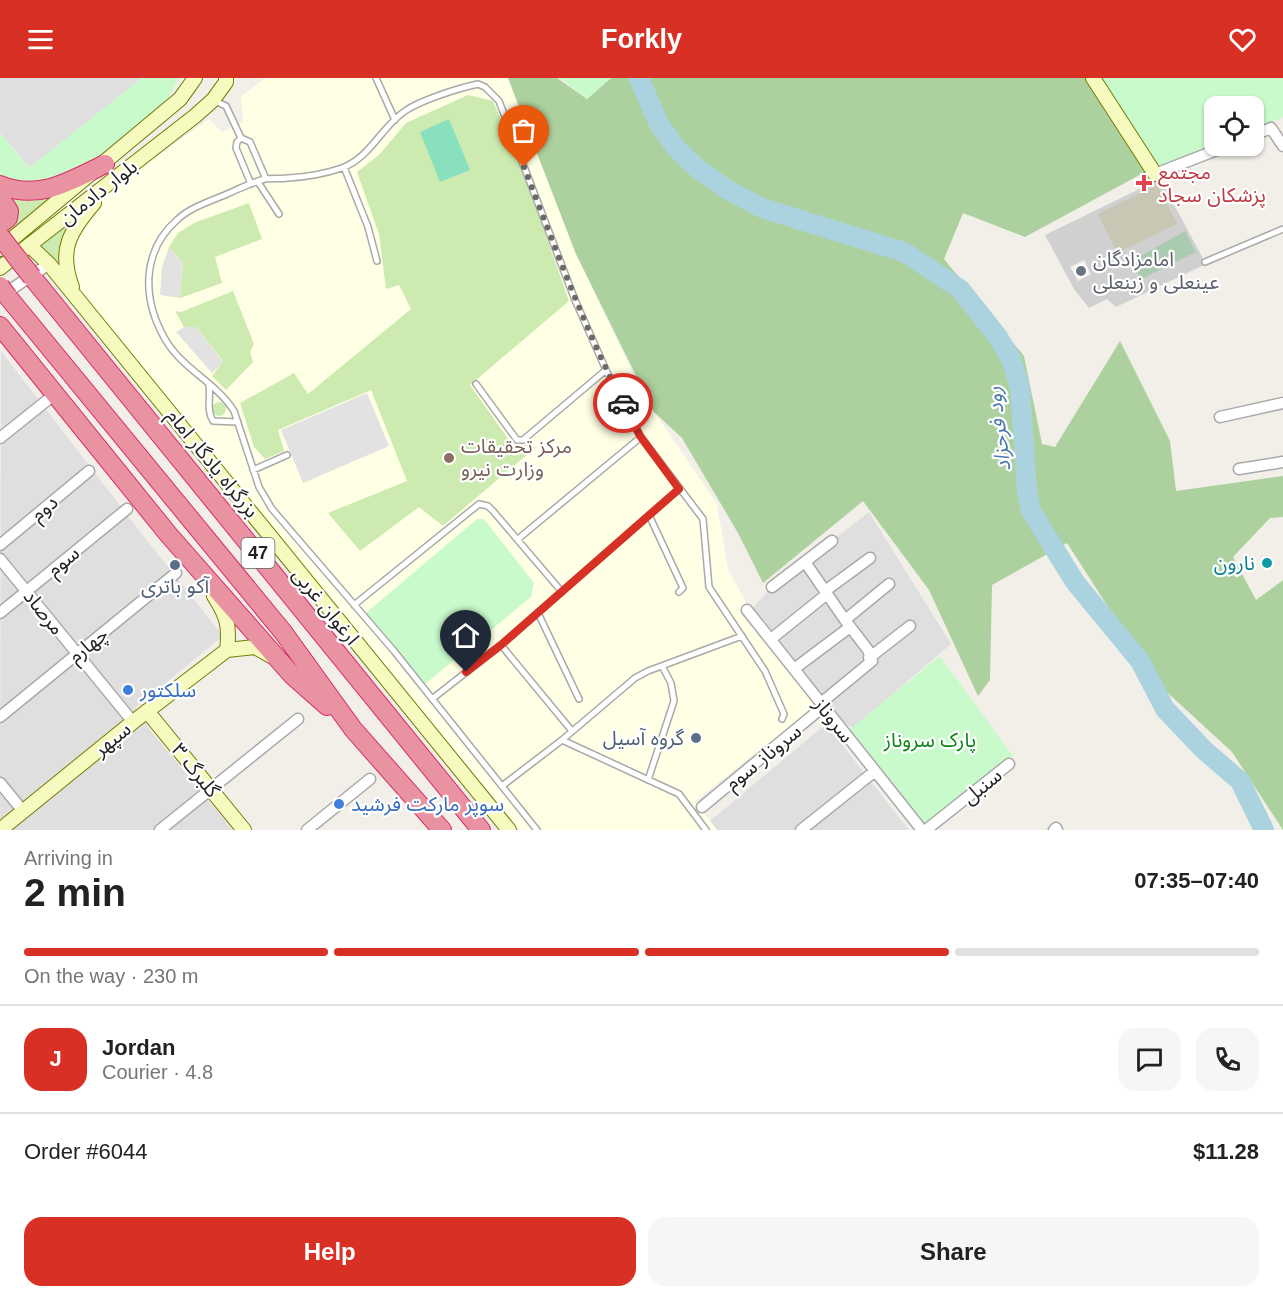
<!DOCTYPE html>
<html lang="en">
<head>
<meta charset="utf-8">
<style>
  :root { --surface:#fff; --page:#f6f6f6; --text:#222; --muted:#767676; --line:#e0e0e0; --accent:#d93025 }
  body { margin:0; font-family:Arial,"Noto Sans Arabic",sans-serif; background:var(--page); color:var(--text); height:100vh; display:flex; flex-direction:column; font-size:22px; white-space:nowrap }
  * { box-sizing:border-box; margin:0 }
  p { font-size:20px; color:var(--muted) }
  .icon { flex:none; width:33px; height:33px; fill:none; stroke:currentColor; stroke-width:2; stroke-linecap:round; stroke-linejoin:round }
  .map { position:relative; height:752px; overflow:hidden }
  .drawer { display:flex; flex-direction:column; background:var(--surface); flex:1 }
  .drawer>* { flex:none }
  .controls { position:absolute; left:1204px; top:18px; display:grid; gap:12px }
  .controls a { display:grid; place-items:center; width:60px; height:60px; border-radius:12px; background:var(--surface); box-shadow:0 2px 4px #0004; font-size:30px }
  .pin { position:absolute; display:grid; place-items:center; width:51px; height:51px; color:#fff; margin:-62px -26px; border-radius:50% 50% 50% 0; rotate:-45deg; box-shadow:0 0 6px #0007 }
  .pin .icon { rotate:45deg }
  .courier { position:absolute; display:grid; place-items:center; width:60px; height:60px; margin:-30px; border:4px solid #d93025; border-radius:50%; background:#fff; color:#222; box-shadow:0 2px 8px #0007 }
  .summary em { font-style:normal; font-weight:800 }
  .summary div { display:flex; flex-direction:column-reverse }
  .summary { display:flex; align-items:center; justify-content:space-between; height:102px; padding:0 24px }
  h1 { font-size:39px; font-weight:800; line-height:45px }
  .bar { display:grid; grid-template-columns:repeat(4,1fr); gap:9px 6px; align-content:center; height:72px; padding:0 24px }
  .bar i { height:8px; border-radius:4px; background:var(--line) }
  .bar .on { background:var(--accent) }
  .bar p { grid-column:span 4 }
  .line { display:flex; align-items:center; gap:15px; padding:0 24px; border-top:2px solid var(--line) }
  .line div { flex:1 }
  .round { display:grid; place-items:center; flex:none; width:63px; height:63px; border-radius:18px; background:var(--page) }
  .button { display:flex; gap:12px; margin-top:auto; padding:12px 24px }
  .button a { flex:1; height:69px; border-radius:18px; background:var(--accent); color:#fff; font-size:24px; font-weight:800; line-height:69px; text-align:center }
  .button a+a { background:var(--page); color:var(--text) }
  header { display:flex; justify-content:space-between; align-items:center; height:78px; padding:0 24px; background:var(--accent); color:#fff; font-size:27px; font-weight:800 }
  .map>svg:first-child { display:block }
</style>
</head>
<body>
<header><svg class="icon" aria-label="menu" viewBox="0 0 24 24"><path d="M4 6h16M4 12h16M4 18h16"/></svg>Forkly<svg class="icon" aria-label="heart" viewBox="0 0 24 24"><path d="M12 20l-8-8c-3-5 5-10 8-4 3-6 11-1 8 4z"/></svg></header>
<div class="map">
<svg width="1283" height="752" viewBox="0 0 1283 752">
  <rect width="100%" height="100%" fill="#f2efe9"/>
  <path fill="#e0dfdf" d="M0,0H142L30,90L0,55Z
    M1,273L145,460L223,558L135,630L150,652L233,752H0Z
    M869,434L951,566L853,650L846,646L810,604L753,530L772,509Z
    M826,646L909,752H717L710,743Z"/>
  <path fill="#ffffe5" d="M265,0H508L574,172L644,319L717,426L728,491L748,528L740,535L815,628L695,723L717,752H520L79,215L68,178L92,132L118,107L209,41L222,54L243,44L241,18Z"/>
  <path fill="#d0d0d0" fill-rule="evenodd" d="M1160,101L1206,186L1116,229L1107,221L1089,230L1074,211L1045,157ZM1084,182L1091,196L1078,203L1070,189Z"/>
  <path fill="#c7c7b4" d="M1157,107L1177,146L1117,175L1098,136Z"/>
  <path fill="#cdebb0" d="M468,17L493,23L524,95L569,223L470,307L511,365L536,369L443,448L419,429L360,473L328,435L407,403L371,312L278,352L284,373L265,381L254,369L240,325L294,295L308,316L411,231L399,207L386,211L379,156L357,94L379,77L406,45Z
    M68,109L11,155L5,148C23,135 20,132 5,117Z
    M249,125L262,161L215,179L222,205L180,220L183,185L169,169L178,155L194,145Z
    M85,130L74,143L66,200L38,168Z
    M233,213L254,266L250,274L253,284L226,312L212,298L223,283L196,249H184L175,233L181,234Z
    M212 331a7 7 0 1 1 14 0a7 7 0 1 1-14 0Z"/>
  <path fill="#add19e" d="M508,0H557L587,21L611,0H1086L1147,93L1025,159L963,135L944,181L1024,278L1042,366L1055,369L1120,263L1170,363L1176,413L1283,398V439L1270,440L1233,479L1256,522L1283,502V752L1232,674L1157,605L1067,465L992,507L990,602L978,618L929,512L863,423L763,505L738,455L682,360L654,334L576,176Z"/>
  <path fill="#aacbaf" d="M1185,153L1196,174L1141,201L1132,183Z"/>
  <path fill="#c8facc" d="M142,0H179L167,22L91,85L43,107H18L0,98V55L29,90Z
    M560,0H611L587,21Z
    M1102,0H1283V39L1254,52V28H1215V68L1164,89L1151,85Z
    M477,441H484L534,505L531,519L425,606L366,535Z
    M940,578L1013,678L924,748L849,652Z"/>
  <path fill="#88e0be" d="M449,41L470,92L440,104L420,54Z"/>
  <path fill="#e2e2e2" d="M169,169L183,185L180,220L160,217L162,189Z
    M184,249H196L223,284L212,295L176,254Z
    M367,315L389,368L303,405L281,352Z"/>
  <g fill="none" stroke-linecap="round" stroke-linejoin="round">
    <path stroke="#aad3df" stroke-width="20" d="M639,0L659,46L677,71L697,90L726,111L762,130L904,174L960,211L998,259L1011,281L1020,310L1027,414L1031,433L1075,504L1140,583L1165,631L1204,672L1240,703L1264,752"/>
    <defs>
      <path id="lane" d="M376,0L395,42
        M215,23L226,28L241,60
        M344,89L368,149L377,183
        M258,104L279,136
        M251,106L236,70L237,64L241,60L250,64L266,101
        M1205,184L1283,151
        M476,306L517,362H523L606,292
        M209,307C211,319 206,332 213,343L238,344
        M253,392L287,377
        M649,437L683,510L679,514
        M518,461L641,359
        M354,527L479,426L488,428L493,433L562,514
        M538,535L579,621
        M501,567L572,653
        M432,621L501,567L679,411
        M562,662L679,716L706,752
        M648,702L674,623L671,605L662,588
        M502,708L562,662L635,600L648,593L742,558
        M537,752L394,573L272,431L259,409L234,333C216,304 182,291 165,261C142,221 141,173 178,141C191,129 211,123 227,116C239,111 252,104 265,101C272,100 281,101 288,100C306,99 324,96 342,90C371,79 381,49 405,33C421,22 459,10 478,6L485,9L499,23L575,222L606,292L641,359L703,441L709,509L765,593L784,636L782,641"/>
      <path id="street" d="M1254,57L1271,50L1283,68
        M1155,96L1227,68
        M1,218L49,186
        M1220,339L1283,325
        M0,360L55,316
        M1239,391L1283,384
        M0,467L89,393
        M0,481L133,644
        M805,484L845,542L868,572L872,583L821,625
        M772,509L832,463
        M825,513L870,480
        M747,532L922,752
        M0,535L127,431
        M845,542L889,506
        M771,561L827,516
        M869,580L910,548
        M794,591L850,549
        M0,639L176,495
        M0,705L23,733
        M702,729L824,628
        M160,752L298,641
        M307,752L370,701
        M801,752L875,693
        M926,752L1009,686
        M1054,752L1056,750L1057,752"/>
      <path id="secondary" d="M1093,0L1155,96
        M29,167L49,186L509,752
        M0,171L180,21L195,0
        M0,190L195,38L213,22L226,4V0
        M72,209C58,172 70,153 94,125
        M214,518C227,538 230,548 227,572
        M147,633L244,752
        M0,752L133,644L227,572L255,569L271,578"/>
      <path id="highway" d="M0,107C39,123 70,103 105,86
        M0,120L9,133L8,140L0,146
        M32,199L481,752
        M8,219L283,554L353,651L442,752
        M0,248L168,456L292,597L327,628"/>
    </defs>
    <use href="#lane" stroke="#a9a9a9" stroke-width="8"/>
    <use href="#street" stroke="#a9a9a9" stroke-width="13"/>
    <use href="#secondary" stroke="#707d05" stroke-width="16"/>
    <use href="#highway" stroke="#dc2a67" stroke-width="20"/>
    <use href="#lane" stroke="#fff" stroke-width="5"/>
    <use href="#street" stroke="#fff" stroke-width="10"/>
    <use href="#secondary" stroke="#f7fabf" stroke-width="14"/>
    <use href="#highway" stroke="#e892a2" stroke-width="18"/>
    <defs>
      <path id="highway-bridge" d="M0,158L32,199
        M0,208L8,219"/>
    </defs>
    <use href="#highway-bridge" stroke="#dc2a67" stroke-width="20" stroke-linecap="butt"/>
    <use href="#highway-bridge" stroke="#e892a2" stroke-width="18"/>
  </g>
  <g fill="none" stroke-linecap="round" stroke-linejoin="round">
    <path stroke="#6b6a68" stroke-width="6" stroke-dasharray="0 10.8" d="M524,89C555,169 584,249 623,325"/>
    <path stroke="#d93025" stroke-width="8" d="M466,594L501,567L679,411L640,358L623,325"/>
  </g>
  <path fill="#e0444e" stroke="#fff" stroke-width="2" d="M1141 96h6v6h6v6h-6v6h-6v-6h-6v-6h6z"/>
  <circle fill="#6b7280" stroke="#fff" stroke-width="2" cx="1081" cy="193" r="6"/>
  <circle fill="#8d6e63" stroke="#fff" stroke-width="2" cx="449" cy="380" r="6"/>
  <circle fill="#0f9aa8" stroke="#fff" stroke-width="2" cx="1267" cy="485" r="6"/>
  <g fill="#5c6f8a" stroke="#fff" stroke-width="2">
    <circle cx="175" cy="487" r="6"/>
    <circle cx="696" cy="660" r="6"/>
  </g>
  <g fill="#3f7fe0" stroke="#fff" stroke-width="2">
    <circle cx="128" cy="612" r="6"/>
    <circle cx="339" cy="726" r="6"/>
  </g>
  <g text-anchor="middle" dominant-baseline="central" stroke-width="4.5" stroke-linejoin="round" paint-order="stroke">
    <rect fill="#fff" stroke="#646464" stroke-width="1.5" x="241.5" y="460" width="33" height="30" rx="4.5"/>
    <g font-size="18" font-weight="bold" fill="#222">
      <text x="258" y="475">47</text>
    </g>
    <g font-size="20" fill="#be3a42" stroke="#fff" text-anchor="start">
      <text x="1158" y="94">مجتمع<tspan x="1158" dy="23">پزشکان سجاد</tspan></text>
    </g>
    <g font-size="20" fill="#222" stroke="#fff">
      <text transform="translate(98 114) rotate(-38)">بلوار دادمان</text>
      <text transform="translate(213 385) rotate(51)">بزرگراه یادگار امام</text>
      <text transform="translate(44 430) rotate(-40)">دوم</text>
      <text transform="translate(63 483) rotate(-39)">سوم</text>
      <text transform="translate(326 528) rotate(51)">ارغوان غربی</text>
      <text transform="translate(44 534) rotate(51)">مرصاد</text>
      <text transform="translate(88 567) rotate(-39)">چهارم</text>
      <text transform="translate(834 642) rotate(52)">سروناز</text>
      <text transform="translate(112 661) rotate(-39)">سپهر</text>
      <text transform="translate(763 679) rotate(-39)">سروناز سوم</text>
      <text transform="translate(196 692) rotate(51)">گلبرگ ۳</text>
      <text transform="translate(982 708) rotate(-39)">سنبل</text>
    </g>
    <g font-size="20" fill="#5b616d" stroke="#fff" text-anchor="start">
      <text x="1093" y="181">امامزادگان<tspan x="1093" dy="23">عینعلی و زینعلی</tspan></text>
    </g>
    <g font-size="20" fill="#785e54" stroke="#fff" text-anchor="start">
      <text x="461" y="368">مرکز تحقیقات<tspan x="461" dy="23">وزارت نیرو</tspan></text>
    </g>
    <g font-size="20" fill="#0d838f" stroke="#fff" text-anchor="end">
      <text x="1255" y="485">نارون</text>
    </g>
    <g font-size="20" fill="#4e5e75" stroke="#fff">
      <text x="175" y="508">آکو باتری</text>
      <text x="684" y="660" text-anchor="end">گروه آسیل</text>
    </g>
    <g font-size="20" fill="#366cbe" stroke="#fff" text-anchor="start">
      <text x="140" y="612">سلکتور</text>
      <text x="351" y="726">سوپر مارکت فرشید</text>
    </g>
    <g font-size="20" fill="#0c8416" stroke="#fff">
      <text x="930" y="662">پارک سروناز</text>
    </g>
    <g font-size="21" font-style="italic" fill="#4a7aab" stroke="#fff">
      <text transform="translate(998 351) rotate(-97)">رود فرحزاد</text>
    </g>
  </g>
</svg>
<div class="controls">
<a><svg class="icon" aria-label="locate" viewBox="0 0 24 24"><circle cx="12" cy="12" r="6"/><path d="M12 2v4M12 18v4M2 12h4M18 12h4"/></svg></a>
</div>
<div class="pin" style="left:524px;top:89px;background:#ea580c"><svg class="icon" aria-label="bag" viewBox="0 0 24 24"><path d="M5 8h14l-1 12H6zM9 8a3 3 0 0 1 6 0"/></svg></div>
<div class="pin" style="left:466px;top:594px;background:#1f2937"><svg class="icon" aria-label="home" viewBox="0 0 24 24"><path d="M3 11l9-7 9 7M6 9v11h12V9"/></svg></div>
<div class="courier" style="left:623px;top:325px"><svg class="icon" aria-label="car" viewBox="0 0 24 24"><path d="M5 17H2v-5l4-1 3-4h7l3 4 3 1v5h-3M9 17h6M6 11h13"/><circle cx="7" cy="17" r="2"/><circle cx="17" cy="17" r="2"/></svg></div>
</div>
<section class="drawer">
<div class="summary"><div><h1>2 min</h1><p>Arriving in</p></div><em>07:35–07:40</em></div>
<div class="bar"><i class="on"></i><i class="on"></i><i class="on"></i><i></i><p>On the way · 230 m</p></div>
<div class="line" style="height:108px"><b class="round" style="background:var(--accent);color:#fff">J</b><div><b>Jordan</b><p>Courier · 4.8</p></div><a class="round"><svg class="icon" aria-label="chat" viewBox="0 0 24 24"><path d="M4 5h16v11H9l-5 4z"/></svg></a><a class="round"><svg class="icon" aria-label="phone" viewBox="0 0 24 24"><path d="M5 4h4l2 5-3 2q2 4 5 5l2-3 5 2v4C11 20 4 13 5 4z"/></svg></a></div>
<div class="line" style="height:78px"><div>Order #6044</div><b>$11.28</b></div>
<div class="button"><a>Help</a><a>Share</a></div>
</section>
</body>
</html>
